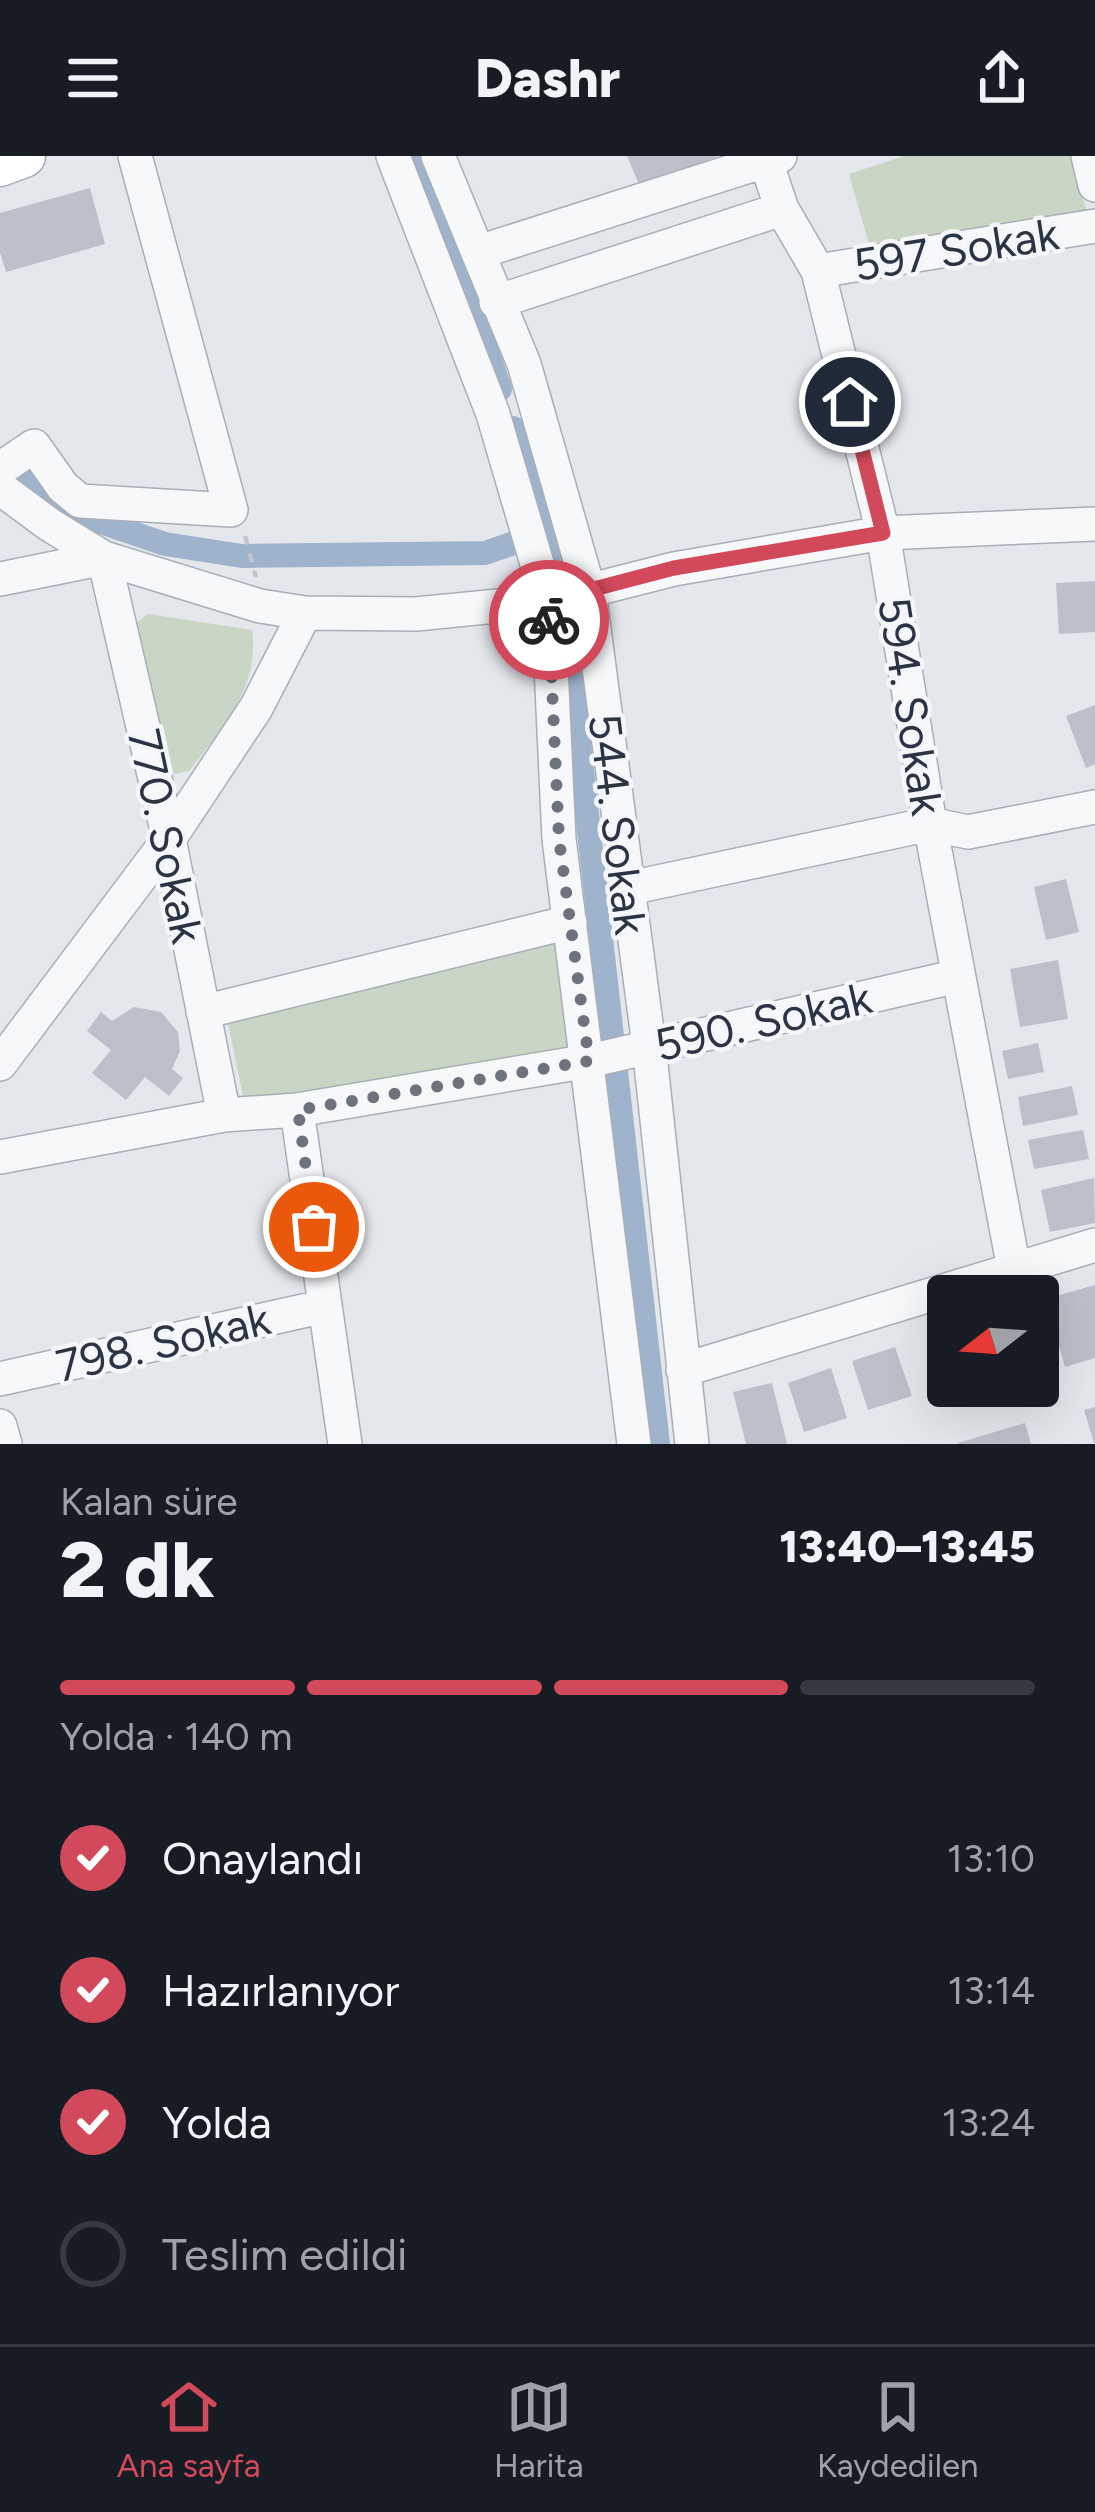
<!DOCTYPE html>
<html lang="tr">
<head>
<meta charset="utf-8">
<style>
  :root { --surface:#171b24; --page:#242831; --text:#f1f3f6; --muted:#9ea1a6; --line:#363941; --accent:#d1495b }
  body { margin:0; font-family:Figtree,sans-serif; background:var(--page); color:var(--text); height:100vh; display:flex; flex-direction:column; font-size:45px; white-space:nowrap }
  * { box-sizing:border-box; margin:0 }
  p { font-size:39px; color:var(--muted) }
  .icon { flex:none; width:66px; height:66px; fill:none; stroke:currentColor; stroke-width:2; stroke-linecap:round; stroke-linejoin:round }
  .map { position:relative; height:1288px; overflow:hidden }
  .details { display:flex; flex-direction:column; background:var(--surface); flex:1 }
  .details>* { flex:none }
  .needle { width:78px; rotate:253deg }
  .controls { position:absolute; left:927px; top:1119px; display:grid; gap:24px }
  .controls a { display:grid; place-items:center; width:132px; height:132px; border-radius:12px; background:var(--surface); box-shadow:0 12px 48px #0002; font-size:60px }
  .pin { position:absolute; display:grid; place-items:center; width:102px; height:102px; color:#fff; margin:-51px; border:6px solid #fff; border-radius:50%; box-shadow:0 3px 12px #0007 }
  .courier { position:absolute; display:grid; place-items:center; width:120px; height:120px; margin:-60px; border:9px solid #d1495b; border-radius:50%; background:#fff; color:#222; box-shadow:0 3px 15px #0007 }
  .headline em { font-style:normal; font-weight:800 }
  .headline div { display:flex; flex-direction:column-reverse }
  .headline { display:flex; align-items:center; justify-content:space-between; height:204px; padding:0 60px }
  h1 { font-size:78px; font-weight:800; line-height:90px }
  .bar { display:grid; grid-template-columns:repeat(4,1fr); gap:18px 12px; align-content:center; height:144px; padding:0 60px }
  .bar i { height:15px; border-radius:9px; background:var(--line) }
  .bar .on { background:var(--accent) }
  .bar p { grid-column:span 4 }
  ol { padding:0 60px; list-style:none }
  li { display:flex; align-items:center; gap:36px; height:132px }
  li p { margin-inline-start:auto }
  li .icon { padding:12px; border-radius:50%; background:var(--accent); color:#fff; stroke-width:4 }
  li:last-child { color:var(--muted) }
  li i { width:66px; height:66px; border:6px solid var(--line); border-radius:50% }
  header { display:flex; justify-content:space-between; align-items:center; height:156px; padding:0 60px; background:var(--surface); font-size:54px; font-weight:800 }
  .tab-bar { display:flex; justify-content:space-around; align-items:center; height:168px; border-top:3px solid var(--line); background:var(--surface); font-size:33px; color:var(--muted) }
  .tab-bar a { display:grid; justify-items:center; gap:6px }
  .tab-bar .on { color:var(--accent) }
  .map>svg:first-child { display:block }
</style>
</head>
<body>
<header><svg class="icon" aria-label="menu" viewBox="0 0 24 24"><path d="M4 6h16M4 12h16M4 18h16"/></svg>Dashr<svg class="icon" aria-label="share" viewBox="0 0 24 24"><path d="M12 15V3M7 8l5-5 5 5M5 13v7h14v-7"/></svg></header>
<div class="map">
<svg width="1095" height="1288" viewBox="0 0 1095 1288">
  <rect width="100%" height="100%" fill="#e4e7ec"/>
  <path fill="#c9d6c5" d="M904,0H1071L1088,60L872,99L849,18Z
    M148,458L252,474C260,532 222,572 189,615L174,618C150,573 145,515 138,466Z
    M564,778L580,898L245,949L227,863Z"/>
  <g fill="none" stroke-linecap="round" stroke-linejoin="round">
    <path stroke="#9fb4cc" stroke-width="24" d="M411,0L458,110L500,233
      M513,272L548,375L570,507L658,1288
      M9,311L68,355L165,388L242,400L485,397L540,378"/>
  </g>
  <path fill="#bbc0ca" d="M627,0H718L641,33Z
    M90,32L105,88L6,116L0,96V57Z
    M1095,425V476L1059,478L1056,427Z
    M1095,549V608L1086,612L1066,560Z
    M1066,723L1079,776L1046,784L1034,731Z
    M1058,804L1068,863L1020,871L1010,813Z
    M134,851L161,856L178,876L180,895L172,913L183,922L169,940L145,921L126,944L92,917L111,894L87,875L101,856L112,865Z
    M1038,887L1044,916L1008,923L1002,895Z
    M1072,930L1078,959L1023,970L1018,941Z
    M1083,974L1089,1003L1034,1013L1028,984Z
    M1094,1022L1095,1067L1050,1076L1041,1034Z
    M1095,1129V1202L1065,1211L1045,1143Z
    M948,1175V1230L1016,1231L948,1251L928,1180Z
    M895,1191L912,1240L868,1254L852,1205Z
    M831,1212L847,1262L804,1276L788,1227Z
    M772,1227L787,1288H746L733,1236Z
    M1095,1251V1287H1094L1084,1254Z
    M1025,1267L1031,1288H958V1287Z"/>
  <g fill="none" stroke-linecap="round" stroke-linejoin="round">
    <defs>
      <path id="minor" d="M393,0L493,258L548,445L559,683L634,1288
        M438,0L524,208L589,435L649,890L692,1288
        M764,0L782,53L818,115L883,377L930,668L1014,1113
        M1088,0L1095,29
        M479,96L780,0
        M818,115L1095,70
        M496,146L782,53
        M0,313L34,290L63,331L80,345L231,354L135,0
        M0,332L50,369L104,402L260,450L305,457L416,458L548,445L674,413L883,377L1095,368
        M0,423L104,402L169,683L224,959
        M625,733L930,668L968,676L1095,651
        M203,856L570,766
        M0,908L169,683L256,552L305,457
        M297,954L345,1288
        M0,1001L224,959L297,954L589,905L958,820
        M683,1214L1095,1089
        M0,1223L325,1150
        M0,1270L5,1288"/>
      <path id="major" d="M0,9L24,0"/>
    </defs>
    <use href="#minor" stroke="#a9aeb7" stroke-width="36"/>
    <use href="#major" stroke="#a3abb8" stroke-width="45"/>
    <path stroke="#c2c5cb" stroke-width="4.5" stroke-dasharray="9 9" stroke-linecap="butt" d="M245,380L256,421"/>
    <use href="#minor" stroke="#f7f8fa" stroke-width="33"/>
    <use href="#major" stroke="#fff" stroke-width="42"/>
  </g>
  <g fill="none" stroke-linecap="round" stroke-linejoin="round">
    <path stroke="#6c737f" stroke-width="12" stroke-dasharray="0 21.6" d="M314,1071L298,954L589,905L559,683L549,464"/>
    <path stroke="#d1495b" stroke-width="15" d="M549,464L548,445L674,412L883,377L850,246"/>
  </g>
  <g text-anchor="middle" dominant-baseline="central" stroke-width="9" stroke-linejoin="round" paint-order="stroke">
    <g font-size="45" fill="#2b3445" stroke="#f4f6f9">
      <text transform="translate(956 93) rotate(-9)">597 Sokak</text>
      <text transform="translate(911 550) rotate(81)">594. Sokak</text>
      <text transform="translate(618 668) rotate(83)">544. Sokak</text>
      <text transform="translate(166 680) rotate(78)">770. Sokak</text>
      <text transform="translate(763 865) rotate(-13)">590. Sokak</text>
      <text transform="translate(163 1186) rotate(-13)">798. Sokak</text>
    </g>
  </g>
</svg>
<div class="controls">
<a><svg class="needle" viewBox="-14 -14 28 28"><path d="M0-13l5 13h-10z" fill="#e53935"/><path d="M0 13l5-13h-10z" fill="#9ea1a6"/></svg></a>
</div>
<div class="pin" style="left:314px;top:1071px;background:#ea580c"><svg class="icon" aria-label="bag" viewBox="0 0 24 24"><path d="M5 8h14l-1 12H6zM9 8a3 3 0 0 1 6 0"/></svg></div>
<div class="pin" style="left:850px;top:246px;background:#1f2937"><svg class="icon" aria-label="home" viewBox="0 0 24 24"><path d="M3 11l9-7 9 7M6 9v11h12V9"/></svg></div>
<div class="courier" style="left:549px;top:464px"><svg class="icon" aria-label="bike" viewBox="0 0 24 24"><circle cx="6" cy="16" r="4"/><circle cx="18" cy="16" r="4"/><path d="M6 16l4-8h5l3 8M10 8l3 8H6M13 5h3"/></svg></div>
</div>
<section class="details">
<div class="headline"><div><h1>2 dk</h1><p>Kalan süre</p></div><em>13:40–13:45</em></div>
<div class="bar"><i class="on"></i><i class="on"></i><i class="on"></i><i></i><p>Yolda · 140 m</p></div>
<ol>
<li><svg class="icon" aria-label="check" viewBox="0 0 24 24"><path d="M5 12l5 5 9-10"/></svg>Onaylandı<p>13:10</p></li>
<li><svg class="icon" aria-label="check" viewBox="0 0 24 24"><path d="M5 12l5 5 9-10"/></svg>Hazırlanıyor<p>13:14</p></li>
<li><svg class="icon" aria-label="check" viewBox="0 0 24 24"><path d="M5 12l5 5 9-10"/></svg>Yolda<p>13:24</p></li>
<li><i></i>Teslim edildi</li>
</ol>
</section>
<nav class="tab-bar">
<a class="on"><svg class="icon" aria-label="home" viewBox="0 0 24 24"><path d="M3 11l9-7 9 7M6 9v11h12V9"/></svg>Ana sayfa</a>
<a><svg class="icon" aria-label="map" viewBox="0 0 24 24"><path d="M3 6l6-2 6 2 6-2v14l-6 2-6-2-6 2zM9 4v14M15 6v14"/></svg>Harita</a>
<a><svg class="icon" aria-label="saved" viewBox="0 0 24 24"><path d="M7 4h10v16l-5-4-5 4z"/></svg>Kaydedilen</a>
</nav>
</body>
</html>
